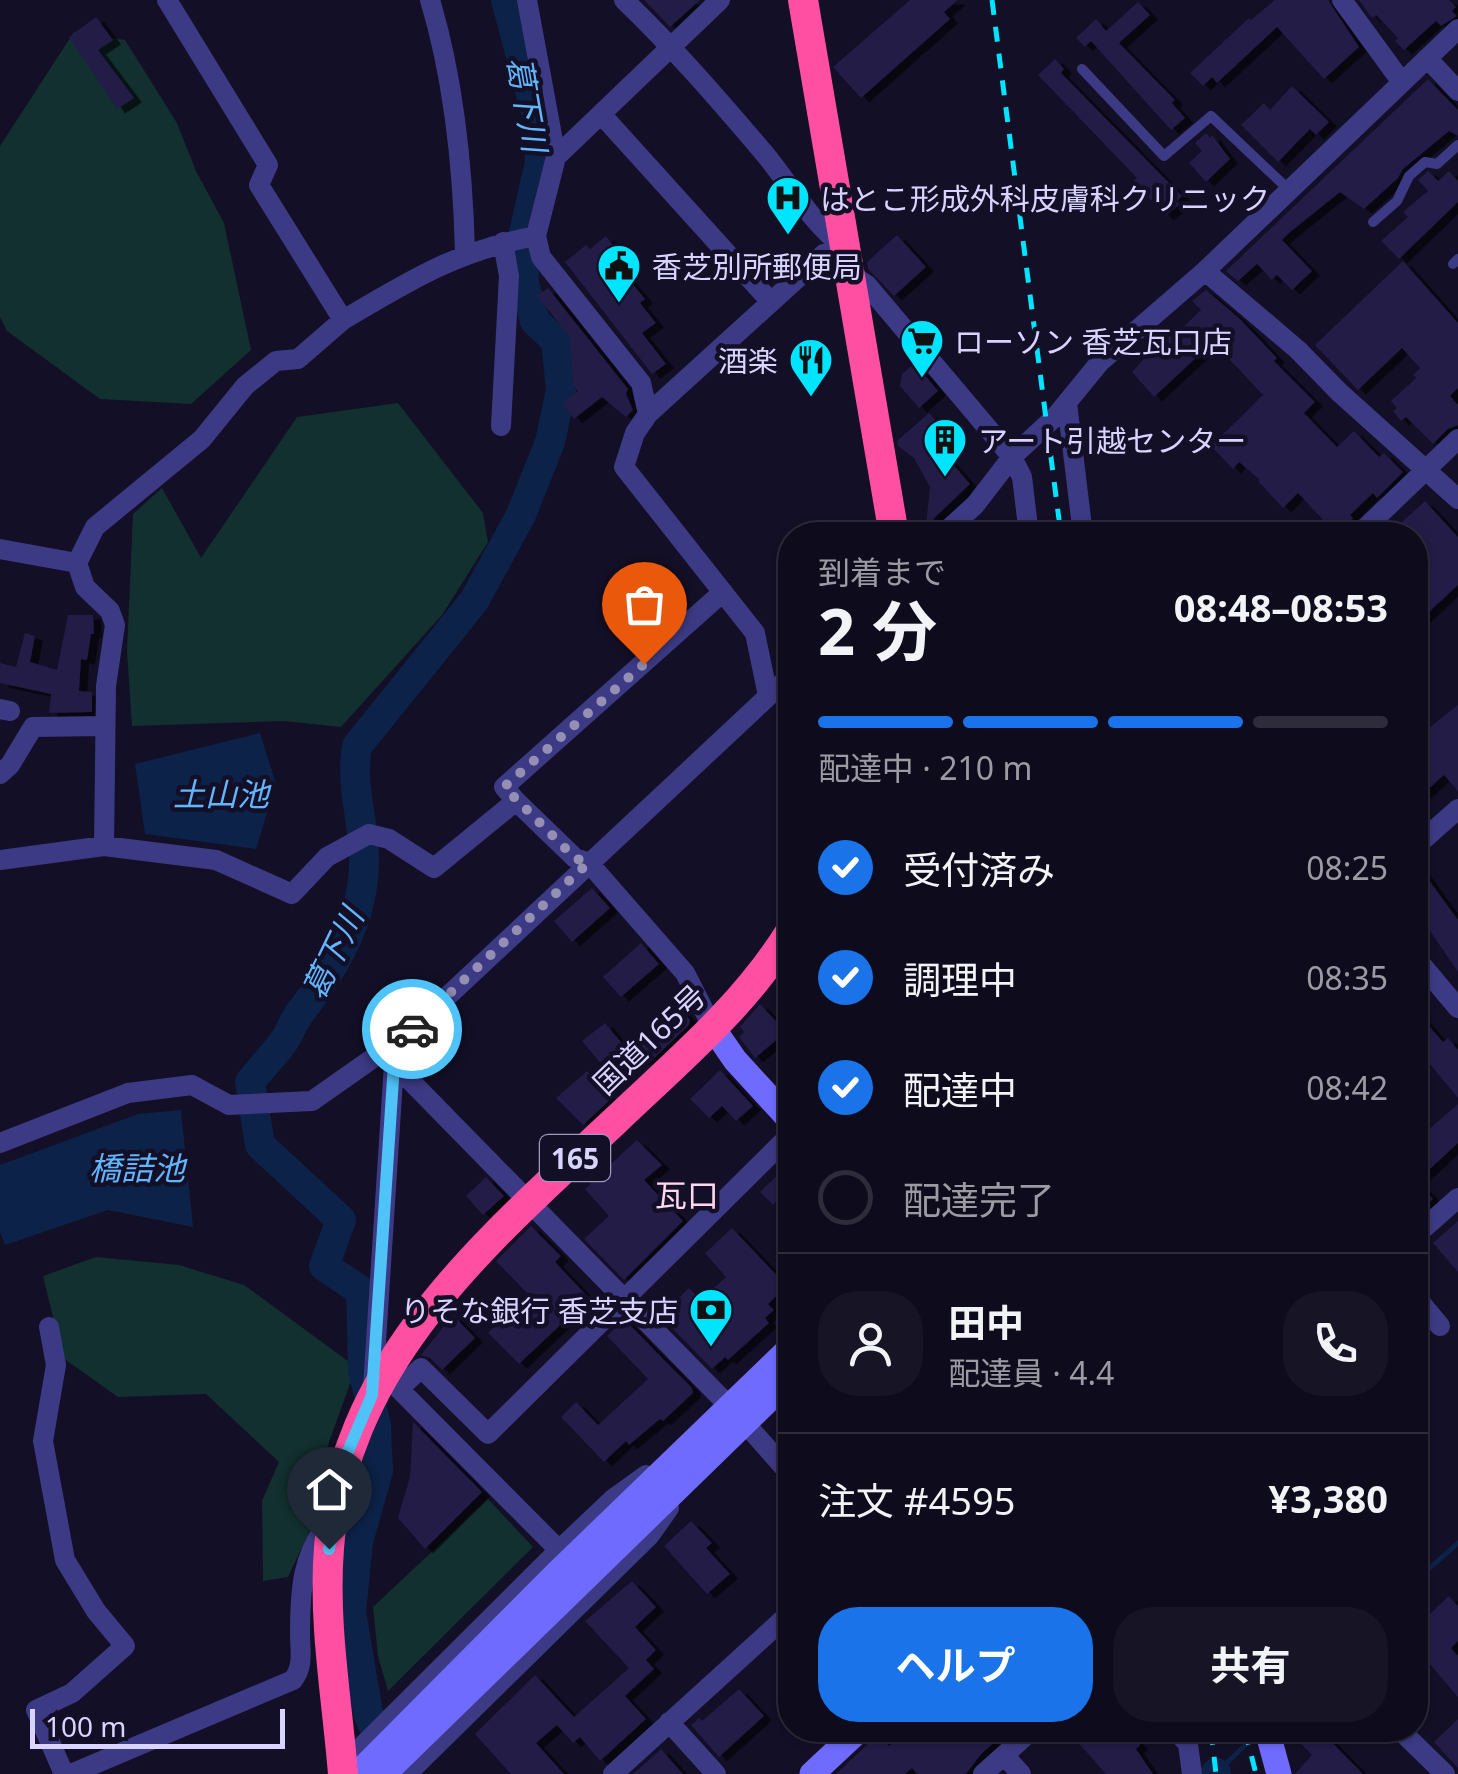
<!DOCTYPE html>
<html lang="ja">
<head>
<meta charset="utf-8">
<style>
  :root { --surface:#0e0b1c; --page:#171425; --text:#f1f3f6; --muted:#9b9ba3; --line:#2e2b3b; --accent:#1a73e8 }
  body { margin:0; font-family:"Noto Sans","Noto Sans JP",sans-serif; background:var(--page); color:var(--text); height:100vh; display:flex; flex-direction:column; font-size:38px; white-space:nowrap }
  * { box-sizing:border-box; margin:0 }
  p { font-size:32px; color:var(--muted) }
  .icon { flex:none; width:55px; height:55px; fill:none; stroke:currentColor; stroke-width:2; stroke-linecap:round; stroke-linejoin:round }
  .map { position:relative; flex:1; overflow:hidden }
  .drawer { position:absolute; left:778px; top:522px; width:650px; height:1220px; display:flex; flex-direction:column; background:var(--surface); border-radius:40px; box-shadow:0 2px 8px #0004,0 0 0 2px var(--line) }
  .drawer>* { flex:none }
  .scale { position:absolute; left:30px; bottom:25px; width:255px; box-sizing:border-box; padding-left:10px; border:5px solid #d9d4ff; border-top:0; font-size:28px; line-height:35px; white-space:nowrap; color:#d9d4ff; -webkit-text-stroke:8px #130f26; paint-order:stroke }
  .pin { position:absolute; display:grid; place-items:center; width:85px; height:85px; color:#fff; margin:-102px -42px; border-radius:50% 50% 50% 0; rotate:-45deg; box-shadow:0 0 10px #0007 }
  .pin .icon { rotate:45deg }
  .courier { position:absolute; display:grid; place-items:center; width:100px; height:100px; margin:-50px; border:8px solid #4fc3f7; border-radius:50%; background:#fff; color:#222; box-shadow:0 2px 12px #0007 }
  .headline em { font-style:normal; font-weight:700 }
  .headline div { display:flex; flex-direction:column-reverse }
  .headline { display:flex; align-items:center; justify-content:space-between; height:170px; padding:0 40px }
  h1 { font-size:65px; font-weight:700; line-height:75px }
  .bar { display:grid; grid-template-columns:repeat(4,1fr); gap:15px 10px; align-content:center; height:120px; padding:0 40px }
  .bar i { height:12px; border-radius:8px; background:var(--line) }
  .bar .current { background:var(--accent) }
  .bar p { grid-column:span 4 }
  .line { display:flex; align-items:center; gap:25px; padding:0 40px; border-top:2px solid var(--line) }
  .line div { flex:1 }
  .round { display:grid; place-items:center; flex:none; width:105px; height:105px; border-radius:40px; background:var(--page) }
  ol { padding:0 40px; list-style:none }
  li { display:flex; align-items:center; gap:30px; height:110px }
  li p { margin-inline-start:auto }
  li .icon { padding:10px; border-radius:50%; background:var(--accent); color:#fff; stroke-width:4 }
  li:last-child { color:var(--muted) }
  li i { width:55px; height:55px; border:5px solid var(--line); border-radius:50% }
  .action { display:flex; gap:20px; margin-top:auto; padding:20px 40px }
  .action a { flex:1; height:115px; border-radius:40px; background:var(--accent); color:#fff; font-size:40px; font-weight:700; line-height:115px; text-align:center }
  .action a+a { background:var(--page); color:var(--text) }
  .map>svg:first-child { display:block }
</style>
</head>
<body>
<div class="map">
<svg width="1458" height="1774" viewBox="0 0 1458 1774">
  <defs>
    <filter id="shadow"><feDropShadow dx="8" dy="4.5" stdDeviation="0" flood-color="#0009"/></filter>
  </defs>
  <rect width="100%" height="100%" fill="#130f26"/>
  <path fill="#12302f" d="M74,32L125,40L177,123L196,171L224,223L251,350L191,404L100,399L7,331L0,317V146Z
    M398,403L483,513L488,542L442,615L341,727L284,721L132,726L127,652L133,514L162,488L201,558L297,417Z
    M96,1257L179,1265L244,1285L356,1367L328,1445L312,1526L288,1577L263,1581L262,1501L279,1462L206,1394L118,1397L63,1358L43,1276Z
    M488,1499L533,1547L388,1691L378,1656L373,1607Z"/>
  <path fill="#0c2248" d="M260,733L276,784L256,849L145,834L135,764Z
    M181,1110L193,1227L108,1210L5,1245L0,1232V1165L138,1114Z"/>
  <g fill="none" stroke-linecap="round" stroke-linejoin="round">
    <path stroke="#0c2248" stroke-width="5" d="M1415,1581L1458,1543
      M1216,1773L1259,1732"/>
    <path stroke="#0c2248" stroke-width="30" d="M388,1760L368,1713L351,1612L358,1542L378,1471L376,1425L363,1370L361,1291L324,1266L341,1220L260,1145L250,1082C261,1068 274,1055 284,1041C290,1032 293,1022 299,1014C334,969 364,919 364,861C364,822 350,785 357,746L474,601L521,515L550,442L561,391L556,341L535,321L524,284L523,237L540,162L537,116L506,0
      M1215,1774L1216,1773"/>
  </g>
  <path fill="#241b47" filter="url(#shadow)" d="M644,0H700L670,27Z
    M910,0H958L944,12L950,19L861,98L833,67Z
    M1275,0H1328L1359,47L1324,79L1277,27L1217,83L1212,77L1203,86L1190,73L1249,18L1251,20Z
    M1359,0H1449L1456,7L1452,11L1457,16L1441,26L1436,21L1404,50L1395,41L1398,38L1376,15L1372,18Z
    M1138,2L1150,15L1119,43L1175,100L1172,103L1185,118L1171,130L1091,41L1085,47L1076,38L1096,19L1106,31Z
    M96,17L113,40L98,50L134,98L117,109L69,37Z
    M1055,59L1064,69L1061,73L1182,196L1177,201L1180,204L1166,216L1133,181L1137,178L1038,75Z
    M1428,79L1458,110V136L1449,131L1403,169L1398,178L1364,209L1340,192L1289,233L1282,240L1312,271L1292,290L1277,275L1272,280L1257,264L1238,281L1226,271Z
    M1292,86L1329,122L1316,135L1310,129L1278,162L1241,125L1264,103L1270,110Z
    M1206,133L1210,138L1212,135L1230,159L1206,182L1189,163L1202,151L1195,143Z
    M1428,171L1438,181L1449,171L1458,181V202L1399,259L1381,241L1408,217L1403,212L1428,191L1418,180Z
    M897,235L926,267L894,296L868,269L867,262Z
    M606,236L614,247L598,260L616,282L625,275L645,299L640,303L656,323L642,333L666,364L652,374L565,262L586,245L590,249Z
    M1403,261L1458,323V388L1450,396L1458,405V425L1448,429L1433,444L1406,417L1401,421L1393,411L1397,408L1391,401L1416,378L1413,375L1420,368L1402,348L1358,390L1315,345Z
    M548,288L628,389L626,394L633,410L626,417L602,397L574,419L562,403L578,391L573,385L570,337L537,296Z
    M1206,290L1239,318L1277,358L1274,361L1315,402L1304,413L1337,447L1354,431L1379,457L1384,453L1403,472L1377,498L1373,493L1350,515L1353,518L1343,535H1337L1298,493L1283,508L1258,481L1260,480L1239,462L1233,469L1211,446L1263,395L1213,342L1154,397L1132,372L1170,330L1175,335L1201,310L1192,301Z
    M915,363L938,391L919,408L900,386L902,374Z
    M929,413L951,437L939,448L970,484L926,526L930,487L914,458L898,446L897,441Z
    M1425,501L1458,537V585L1415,625V535H1388Z
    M68,615H93L94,634H91L87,660L81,659L79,691L92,692V712L49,713L51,694L0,683V663L16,667L25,633L35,636L30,662L57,670Z
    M1458,705V791L1444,775L1415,801V739Z
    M1415,861L1458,920V972L1415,909Z
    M592,888L610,908L572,942L554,921Z
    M641,943L659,964L621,997L603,977Z
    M760,1004L786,1032L755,1058L739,1037L744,1032L740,1027Z
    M679,1007L690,1020L689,1025L646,1066L632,1051Z
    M1415,1010L1443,1042L1448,1038L1458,1050V1098L1415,1046Z
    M605,1023L625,1047L603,1066L582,1041Z
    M720,1070L753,1106L736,1121L722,1106L709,1118L690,1099Z
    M587,1071L611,1099L583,1125L556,1098Z
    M1458,1104V1143L1417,1181L1433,1199L1415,1215V1114L1429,1129Z
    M637,1140L662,1165L644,1180L683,1221L624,1280L584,1239L609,1216L585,1189L603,1172L595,1165L605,1156L612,1163Z
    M790,1163V1188L773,1205L760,1192Z
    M486,1177L504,1196L483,1215L466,1196Z
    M1458,1221V1272L1433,1243Z
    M531,1226L561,1256L555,1262L589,1298L519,1364L488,1333L528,1294L496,1261Z
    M732,1228L787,1286L768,1304L774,1310L765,1318L769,1323L728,1360L725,1357L712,1369L660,1316L689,1288L701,1300L726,1277L705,1253Z
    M453,1315L475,1338L442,1370L430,1358L421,1355Z
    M624,1319L692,1388L693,1393L663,1421L660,1419L629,1445L626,1441L604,1462L561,1417L576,1402L598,1425L648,1379L607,1336Z
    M413,1422L482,1492L425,1549L398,1518L410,1477Z
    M691,1521L712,1543L706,1548L730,1574L707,1594L664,1546Z
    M632,1581L656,1607L635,1627L656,1650L646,1660L654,1669L625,1696L646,1719L600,1761L580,1737L573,1743L557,1725L536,1743L564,1774H511L475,1734L535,1675L574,1717L629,1668L585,1621Z
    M1449,1596L1458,1606V1641L1451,1648L1458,1656V1697L1422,1655L1415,1661V1628Z
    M739,1689L764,1716L719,1757L691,1725L699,1718L702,1721Z
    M1458,1719V1768L1434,1742Z
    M875,1730L889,1746L907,1730H1009L981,1754L966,1774H917L912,1768L905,1774H836L870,1742Z
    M1067,1730H1128L1140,1745L1136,1749L1153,1774H1106Z
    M1288,1730H1320L1363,1774H1295L1312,1755Z
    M661,1749L683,1774H633Z"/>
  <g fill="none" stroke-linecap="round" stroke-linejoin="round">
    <path stroke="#3d3a85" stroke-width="10" d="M1082,69L1164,156L1211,116L1289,190
      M1373,222L1397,201L1409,176L1425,162L1437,164L1458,145
      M1453,264L1458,259"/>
    <path stroke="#3d3a85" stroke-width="20" d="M167,0L268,165L259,185L343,320C412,279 457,251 536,236
      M430,0C454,80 463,170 465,253
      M527,0L556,157L536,236L541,257L641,383L648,414
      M624,0C674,48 719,100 764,153C790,184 810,221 842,246L824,254L648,414L635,433L624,467L755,633L768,696
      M1342,0L1401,81
      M1427,58L1458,91
      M601,114L771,302
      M556,157L720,0
      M1205,271L1298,350L1339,392L1458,499
      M847,272L867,285L1012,457L1022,477L1029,535
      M1067,403L1083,535
      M501,426L509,276L503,242
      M942,535L975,505L1012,457L1055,417L1100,362L1205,271L1458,29
      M1358,535L1458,439
      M0,549L77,563L85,587L110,611L115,625L106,686L104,846
      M77,563L95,527L202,439L245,386L276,361L298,359L343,320
      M0,709L10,711
      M0,774L10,765L33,727L105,726
      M516,801L504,787L723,592
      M1415,847L1458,809
      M0,860L104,846L216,860L292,894L327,857L369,834L389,839L434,868L516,801L575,858L589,863L685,973L713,1028
      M1415,957L1458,1008
      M394,1064L729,1406
      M0,1143L128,1093L192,1085L229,1105L312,1101L403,1037
      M1415,1236L1458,1198
      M1415,1296L1440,1326
      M49,1327L56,1365L43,1441L65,1560L96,1611L125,1646L72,1693L36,1710L64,1774
      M373,1388L394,1064L405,1036L790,676
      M744,1422L790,1474
      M559,1550L399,1389L421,1368L488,1434L790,1135
      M669,1722L716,1774
      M1175,1730L1188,1744L1192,1774
      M1400,1730L1445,1774
      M1004,1755L1021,1774
      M342,1766L559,1550L614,1498L646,1475
      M71,1774L293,1680C304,1666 300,1651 300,1634C300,1589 302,1554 331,1519
      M407,1774L650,1535L669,1508
      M613,1774L790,1613
      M983,1774L1032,1730"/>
    <path stroke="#6f6bff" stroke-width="25" d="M713,1028L735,1060L790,1120
      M1267,1730L1279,1774
      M357,1774L557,1573L790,1348
      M384,1774L790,1379
      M812,1774L859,1730"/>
    <path stroke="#ff4fa3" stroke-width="30" d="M803,0L894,535
      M343,1774C337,1699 323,1623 329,1548C344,1360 488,1240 616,1120C678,1061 745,1005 790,932"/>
    <path stroke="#00e5ff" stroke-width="5" stroke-dasharray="15 12" stroke-linecap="butt" d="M992,0L1061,535
      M1211,1730L1216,1774
      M1245,1730L1256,1774"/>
  </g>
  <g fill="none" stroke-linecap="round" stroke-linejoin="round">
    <path stroke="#948fb3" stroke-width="10" stroke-dasharray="0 18" d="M412,1029L588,863L575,858L504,787L644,664"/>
    <path stroke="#4fc3f7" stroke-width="12" d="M329,1549L346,1456L372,1395L394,1064L405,1036L412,1029"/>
  </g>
  <defs>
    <symbol id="hospital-pin" viewBox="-11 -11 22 30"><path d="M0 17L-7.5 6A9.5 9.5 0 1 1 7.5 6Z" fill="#00e5ff" stroke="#130f26"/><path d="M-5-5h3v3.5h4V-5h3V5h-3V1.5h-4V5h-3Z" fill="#111"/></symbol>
    <symbol id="civic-pin" viewBox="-11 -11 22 30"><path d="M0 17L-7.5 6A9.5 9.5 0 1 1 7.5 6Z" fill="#00e5ff" stroke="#130f26"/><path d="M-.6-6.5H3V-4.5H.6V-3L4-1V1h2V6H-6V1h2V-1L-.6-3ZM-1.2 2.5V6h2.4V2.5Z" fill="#111"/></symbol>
    <symbol id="supermarket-pin" viewBox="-11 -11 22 30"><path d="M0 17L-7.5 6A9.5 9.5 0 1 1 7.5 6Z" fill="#00e5ff" stroke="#130f26"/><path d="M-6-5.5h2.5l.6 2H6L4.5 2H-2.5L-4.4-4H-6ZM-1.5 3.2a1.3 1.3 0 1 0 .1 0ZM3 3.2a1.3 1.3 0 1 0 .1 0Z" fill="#111"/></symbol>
    <symbol id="restaurant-pin" viewBox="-11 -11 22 30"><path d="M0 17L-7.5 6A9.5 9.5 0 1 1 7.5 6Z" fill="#00e5ff" stroke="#130f26"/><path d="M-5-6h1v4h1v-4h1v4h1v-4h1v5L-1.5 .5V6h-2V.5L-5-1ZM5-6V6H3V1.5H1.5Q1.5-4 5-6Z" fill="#111"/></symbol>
    <symbol id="building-pin" viewBox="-11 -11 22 30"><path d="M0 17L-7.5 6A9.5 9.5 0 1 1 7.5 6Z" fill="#00e5ff" stroke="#130f26"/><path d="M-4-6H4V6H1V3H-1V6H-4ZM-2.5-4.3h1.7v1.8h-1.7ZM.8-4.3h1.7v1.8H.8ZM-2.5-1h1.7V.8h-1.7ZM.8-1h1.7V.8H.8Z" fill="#111"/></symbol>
    <symbol id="bank-pin" viewBox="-11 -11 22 30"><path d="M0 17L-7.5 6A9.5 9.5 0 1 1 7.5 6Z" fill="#00e5ff" stroke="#130f26"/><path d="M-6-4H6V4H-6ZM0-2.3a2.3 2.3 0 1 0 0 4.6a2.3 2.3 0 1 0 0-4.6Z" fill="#111"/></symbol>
  </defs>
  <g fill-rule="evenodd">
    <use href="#hospital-pin" x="763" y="173" width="50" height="68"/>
    <use href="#civic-pin" x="594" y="241" width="50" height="68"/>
    <use href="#supermarket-pin" x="897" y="316" width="50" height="68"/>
    <use href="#restaurant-pin" x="786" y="335" width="50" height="68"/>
    <use href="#building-pin" x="920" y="415" width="50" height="68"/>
    <use href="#bank-pin" x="686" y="1285" width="50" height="68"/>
  </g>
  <g text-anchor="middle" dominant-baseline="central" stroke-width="9" stroke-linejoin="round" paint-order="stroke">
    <rect fill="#130f26" stroke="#9e99be" stroke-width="2.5" x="540" y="1135" width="70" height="46" rx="8"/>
    <g font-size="28" font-weight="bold" fill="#d9d4ff">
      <text x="575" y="1158">165</text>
    </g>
    <g font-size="30" fill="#d9d4ff" stroke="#130f26" text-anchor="start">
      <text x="820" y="198">はとこ形成外科皮膚科クリニック</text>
      <text x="652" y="266">香芝別所郵便局</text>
      <text x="954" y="341">ローソン 香芝瓦口店</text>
      <text x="778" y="360" text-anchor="end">酒楽</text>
      <text x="978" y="440">アート引越センター</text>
      <text x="678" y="1310" text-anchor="end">りそな銀行 香芝支店</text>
    </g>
    <g font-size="30" fill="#d9d4ff" stroke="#130f26">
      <text transform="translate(649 1039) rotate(-44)">国道165号</text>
    </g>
    <g font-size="32" font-style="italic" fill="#62b6ff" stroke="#130f26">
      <text transform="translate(528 104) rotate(80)">葛下川</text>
      <text x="221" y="793">土山池</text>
      <text transform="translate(332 953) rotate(-64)">葛下川</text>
      <text x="137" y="1167">橋詰池</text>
    </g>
    <g font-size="32" fill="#ffd6f0" stroke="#130f26">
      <text x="687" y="1194">瓦口</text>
    </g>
  </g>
</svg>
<div class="scale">100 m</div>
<div class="pin" style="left:644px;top:664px;background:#ea580c"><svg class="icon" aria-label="bag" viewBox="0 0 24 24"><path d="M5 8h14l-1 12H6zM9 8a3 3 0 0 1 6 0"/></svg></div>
<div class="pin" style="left:329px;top:1549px;background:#1f2937"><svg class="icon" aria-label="home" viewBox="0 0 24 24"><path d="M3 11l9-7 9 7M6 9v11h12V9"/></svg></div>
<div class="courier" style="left:412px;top:1029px"><svg class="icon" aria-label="car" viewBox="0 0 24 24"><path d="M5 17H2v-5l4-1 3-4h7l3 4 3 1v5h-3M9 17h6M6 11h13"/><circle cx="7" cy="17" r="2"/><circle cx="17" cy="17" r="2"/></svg></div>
<section class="drawer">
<div class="headline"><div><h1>2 分</h1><p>到着まで</p></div><em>08:48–08:53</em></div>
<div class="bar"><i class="current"></i><i class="current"></i><i class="current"></i><i></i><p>配達中 · 210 m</p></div>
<ol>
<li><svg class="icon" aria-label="check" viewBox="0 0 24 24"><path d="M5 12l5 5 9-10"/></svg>受付済み<p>08:25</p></li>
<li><svg class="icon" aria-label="check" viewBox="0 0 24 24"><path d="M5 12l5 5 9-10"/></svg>調理中<p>08:35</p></li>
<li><svg class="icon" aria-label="check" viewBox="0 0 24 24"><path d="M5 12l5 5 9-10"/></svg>配達中<p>08:42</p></li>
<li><i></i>配達完了</li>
</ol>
<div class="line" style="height:180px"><a class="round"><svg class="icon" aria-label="person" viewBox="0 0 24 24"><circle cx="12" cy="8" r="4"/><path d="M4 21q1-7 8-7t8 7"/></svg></a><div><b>田中</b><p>配達員 · 4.4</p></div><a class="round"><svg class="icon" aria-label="phone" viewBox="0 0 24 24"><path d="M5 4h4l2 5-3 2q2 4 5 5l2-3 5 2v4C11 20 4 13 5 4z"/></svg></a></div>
<div class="line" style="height:130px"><div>注文 #4595</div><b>¥3,380</b></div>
<div class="action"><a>ヘルプ</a><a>共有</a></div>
</section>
</div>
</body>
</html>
